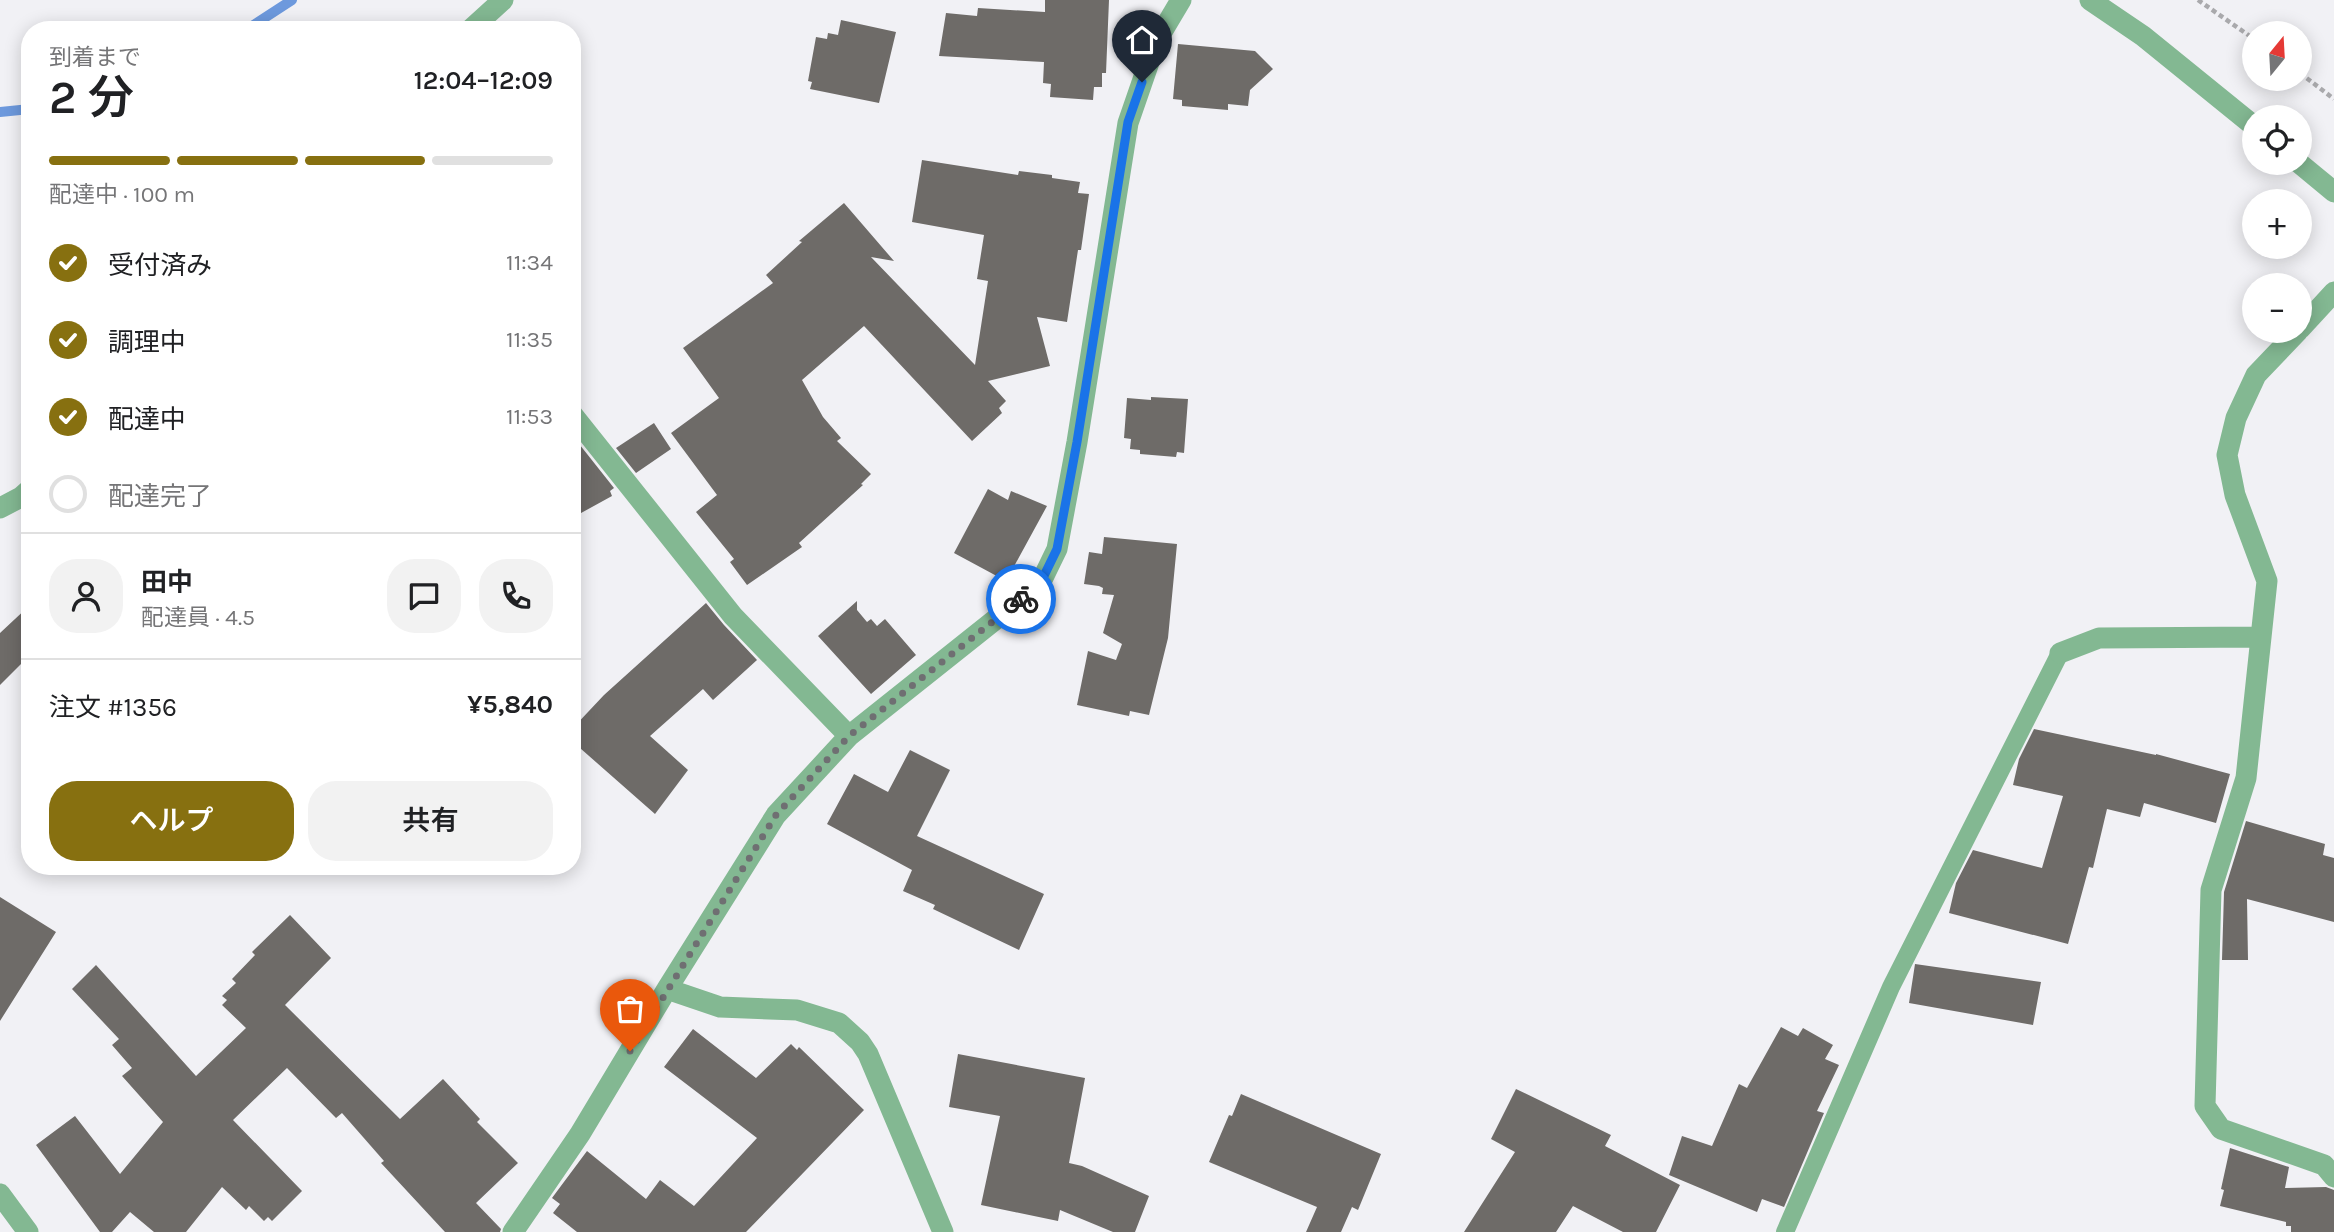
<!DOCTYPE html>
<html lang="ja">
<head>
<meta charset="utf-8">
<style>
  :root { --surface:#fff; --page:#f2f2f2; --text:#202124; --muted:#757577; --line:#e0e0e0; --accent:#877010 }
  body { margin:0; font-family:Karla,"Noto Sans JP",sans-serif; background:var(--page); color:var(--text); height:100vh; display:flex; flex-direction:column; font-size:26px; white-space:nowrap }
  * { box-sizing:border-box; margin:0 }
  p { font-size:23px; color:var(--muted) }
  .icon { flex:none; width:38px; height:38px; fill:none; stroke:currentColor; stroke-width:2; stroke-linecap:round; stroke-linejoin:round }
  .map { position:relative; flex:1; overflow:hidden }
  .drawer { position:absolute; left:21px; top:21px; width:560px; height:854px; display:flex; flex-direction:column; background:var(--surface); border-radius:28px; box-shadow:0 4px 18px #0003 }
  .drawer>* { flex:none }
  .needle { width:46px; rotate:18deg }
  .tools { position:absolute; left:2242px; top:21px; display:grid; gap:14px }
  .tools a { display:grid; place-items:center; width:70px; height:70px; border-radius:50%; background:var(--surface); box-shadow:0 4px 18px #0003; font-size:35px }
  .pin { position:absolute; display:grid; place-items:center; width:60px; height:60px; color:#fff; margin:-72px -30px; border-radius:50% 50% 50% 0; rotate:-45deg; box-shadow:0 0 7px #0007 }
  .pin .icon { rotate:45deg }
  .courier { position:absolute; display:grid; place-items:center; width:70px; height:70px; margin:-35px; border:5px solid #1a73e8; border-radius:50%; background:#fff; color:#222; box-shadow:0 2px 9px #0007 }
  .overview em { font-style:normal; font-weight:600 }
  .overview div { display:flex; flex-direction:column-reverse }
  .overview { display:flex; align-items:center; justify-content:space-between; height:119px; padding:0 28px }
  h1 { font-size:46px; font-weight:600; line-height:52px }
  .bar { display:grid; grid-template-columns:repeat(4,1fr); gap:10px 7px; align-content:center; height:84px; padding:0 28px }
  .bar i { height:9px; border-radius:5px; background:var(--line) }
  .bar .active { background:var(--accent) }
  .bar p { grid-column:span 4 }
  .line { display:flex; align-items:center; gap:18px; padding:0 28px; border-top:2px solid var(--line) }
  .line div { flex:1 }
  .round { display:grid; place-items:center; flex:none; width:74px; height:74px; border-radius:28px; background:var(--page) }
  ol { padding:0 28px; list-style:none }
  li { display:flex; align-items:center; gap:21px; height:77px }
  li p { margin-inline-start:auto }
  li .icon { padding:7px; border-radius:50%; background:var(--accent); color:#fff; stroke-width:4 }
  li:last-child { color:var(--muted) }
  li i { width:38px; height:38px; border:4px solid var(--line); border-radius:50% }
  .button { display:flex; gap:14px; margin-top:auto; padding:14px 28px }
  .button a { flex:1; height:80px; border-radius:28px; background:var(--accent); color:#fff; font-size:28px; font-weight:600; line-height:80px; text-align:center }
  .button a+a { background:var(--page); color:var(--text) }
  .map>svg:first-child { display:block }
</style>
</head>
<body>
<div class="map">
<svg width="2334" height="1232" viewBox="0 0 2334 1232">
  <rect width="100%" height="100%" fill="#f1f1f5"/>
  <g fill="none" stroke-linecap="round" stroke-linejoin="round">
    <path stroke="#6d99dd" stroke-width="10" d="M246,30L292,0
      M0,112L30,109"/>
  </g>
  <path fill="#6e6b68" d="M1045,0H1109L1106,73H1102V87H1094L1093,100L1050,97L1051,84L1043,83L1044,62L939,56L946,13L977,16L978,8L1045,12Z
    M841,20L896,32L879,103L810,89L812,82L808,81L816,37L827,39L828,33L838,35Z
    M1178,44L1255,51L1273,69L1250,90L1248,106L1228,104V110L1182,106V100L1173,99Z
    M922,160L1018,175L1019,171L1052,175V178L1080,182L1078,193L1089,194L1081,250H1078L1067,322L1037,317L1050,366L988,381L1006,401L999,408L1002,413L972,441L864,326L802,380L823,417L841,438L837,441L871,474L861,484L863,485L799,543L802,547L747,585L730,562L734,559L696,512L717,495L671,433L719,398L683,348L773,283L766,275L802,242L799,241L844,203L894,261L871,257L975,365L988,281L977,279L984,235L912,222Z
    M1151,397L1188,399L1184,453L1177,452L1176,457L1140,454V450L1130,449L1131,439L1124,438L1127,398L1151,400Z
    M654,423L671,449L636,473L616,448Z
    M572,435L614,488L610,491L612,496L572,518Z
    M988,489L1008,500L1011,491L1047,506L1006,581L954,553Z
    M1104,537L1177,544L1168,638L1149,715L1130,711L1129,716L1077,705L1088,651L1116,660L1122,644L1103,633L1114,595L1102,594L1103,588L1099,586L1084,584L1089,552L1102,554Z
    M857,601V610L867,622L871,619L877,626L885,619L916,655L871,694L818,636Z
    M706,603L724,625L757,660L713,700L703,689L650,736L688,770L655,814L572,741V729L604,695Z
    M30,605V655L0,685V633Z
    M2034,729L2156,755V754L2230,774L2216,823L2144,803L2140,817L2107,809L2093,868L2089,867L2068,944L1949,913L1956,883L1973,850L2042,868L2063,796L2013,785L2019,759Z
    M910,750L950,770L917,836L1044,894L1019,950L933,909L935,905L903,891L912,870L827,824L854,774L888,792Z
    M2246,821L2325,844L2323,855L2334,858V922L2247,899L2248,960H2222L2224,892Z
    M0,897L56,932L0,1021Z
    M290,915L331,958L285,1005L400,1119L443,1079L480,1119L477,1122L518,1163L476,1203L501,1229L500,1232H445L381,1163L384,1161L342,1113L336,1118L287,1068L233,1120L302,1191L272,1221L268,1217L264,1221L249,1206L246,1210L222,1187L186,1232H154L130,1212L112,1232H100L36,1145L75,1116L120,1174L163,1122L122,1076L132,1068L112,1045L119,1039L72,989L96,965L196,1076L246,1028L222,1005L227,1000L222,996L236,983L232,979L255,955L252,952Z
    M1915,964L2041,982L2033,1025L1909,1003Z
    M1781,1027L1798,1036L1803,1028L1833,1045L1825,1059L1839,1065L1817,1111L1824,1113L1784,1207L1762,1199L1757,1212L1669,1175L1682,1136L1712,1146L1739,1084L1747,1088Z
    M693,1029L756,1078L791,1044L797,1050L799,1047L864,1110L746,1232H577L553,1213L560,1204L552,1198L587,1151L646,1199L660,1180L694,1206L757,1138L664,1067Z
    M958,1054L1085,1078L1069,1163L1082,1166L1149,1196L1135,1232H1113L1060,1210L1058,1221L981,1205L1000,1116L949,1107Z
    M1516,1089L1611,1135L1605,1146L1680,1185L1656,1232H1623L1573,1206L1556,1232H1464L1515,1152L1491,1139Z
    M1241,1094L1381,1154L1358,1210L1352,1207L1341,1232H1306L1317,1207L1209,1162L1229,1115L1232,1116Z
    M2230,1148L2289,1167L2285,1188L2326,1187L2334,1190V1232H2291V1226H2286V1222L2220,1206L2224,1190L2221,1189Z"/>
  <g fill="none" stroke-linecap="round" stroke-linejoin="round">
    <path stroke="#a9a9ac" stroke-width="4.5" stroke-dasharray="5 3.5" stroke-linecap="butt" d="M2198,0L2254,39
      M2300,73L2334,99"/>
    <path stroke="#83b892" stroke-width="18" d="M1785,1232L1891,987L2060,653"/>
    <path stroke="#83b892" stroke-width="21" d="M2090,0L2143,36L2254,126
      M470,30L503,0
      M2299,163L2334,192
      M2300,329L2334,292
      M2298,331L2256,375L2236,418L2227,455L2235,495L2267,581L2246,778L2211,890L2205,1106L2221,1129L2324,1165L2334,1177
      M572,414L733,616L849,736
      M0,508L21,497L30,489
      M2060,653L2099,638L2261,637
      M667,989L720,1007L797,1010L839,1023L860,1042L868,1054L943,1232
      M0,1194L28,1232
      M513,1232L580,1134L667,989L776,815L849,736L1040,584L1057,549L1077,442L1128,123L1156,42L1181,0"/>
  </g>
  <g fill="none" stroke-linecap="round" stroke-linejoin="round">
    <path stroke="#6f6f72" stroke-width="7" stroke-dasharray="0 12.6" d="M630,1051L776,815L849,736L1021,599"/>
    <path stroke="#1a73e8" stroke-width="9" d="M1021,599L1040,584L1057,549L1077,442L1128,122L1142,82"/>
  </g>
</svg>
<div class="tools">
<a><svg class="needle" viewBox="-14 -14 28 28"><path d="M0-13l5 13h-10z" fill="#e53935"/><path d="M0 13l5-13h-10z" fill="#757577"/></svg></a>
<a><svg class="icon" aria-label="locate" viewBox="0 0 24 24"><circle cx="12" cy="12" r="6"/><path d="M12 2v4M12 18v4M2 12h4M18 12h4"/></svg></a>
<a>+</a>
<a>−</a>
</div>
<div class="pin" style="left:630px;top:1051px;background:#ea580c"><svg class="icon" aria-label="bag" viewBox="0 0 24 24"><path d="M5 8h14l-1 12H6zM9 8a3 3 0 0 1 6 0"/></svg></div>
<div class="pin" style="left:1142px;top:82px;background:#1f2937"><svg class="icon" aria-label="home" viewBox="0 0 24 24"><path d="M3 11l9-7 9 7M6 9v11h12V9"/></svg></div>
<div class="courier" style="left:1021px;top:599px"><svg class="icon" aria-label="bike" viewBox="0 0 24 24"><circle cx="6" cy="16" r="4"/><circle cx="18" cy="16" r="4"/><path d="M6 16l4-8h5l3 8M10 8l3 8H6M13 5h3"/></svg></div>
<section class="drawer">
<div class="overview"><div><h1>2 分</h1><p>到着まで</p></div><em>12:04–12:09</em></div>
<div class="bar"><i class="active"></i><i class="active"></i><i class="active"></i><i></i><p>配達中 · 100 m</p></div>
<ol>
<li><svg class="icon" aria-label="check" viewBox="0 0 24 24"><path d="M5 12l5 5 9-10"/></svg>受付済み<p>11:34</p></li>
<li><svg class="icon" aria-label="check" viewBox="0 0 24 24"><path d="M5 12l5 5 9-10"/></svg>調理中<p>11:35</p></li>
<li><svg class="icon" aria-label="check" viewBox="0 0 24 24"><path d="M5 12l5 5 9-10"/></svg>配達中<p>11:53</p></li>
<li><i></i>配達完了</li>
</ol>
<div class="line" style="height:126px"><a class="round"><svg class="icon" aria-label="person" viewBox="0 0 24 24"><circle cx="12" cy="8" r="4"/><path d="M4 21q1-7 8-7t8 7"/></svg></a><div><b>田中</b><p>配達員 · 4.5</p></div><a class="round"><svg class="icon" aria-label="chat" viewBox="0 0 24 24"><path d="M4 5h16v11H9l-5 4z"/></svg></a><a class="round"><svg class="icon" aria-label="phone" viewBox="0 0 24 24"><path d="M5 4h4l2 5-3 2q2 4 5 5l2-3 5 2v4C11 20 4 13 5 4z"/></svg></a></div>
<div class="line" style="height:91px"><div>注文 #1356</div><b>¥5,840</b></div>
<div class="button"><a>ヘルプ</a><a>共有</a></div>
</section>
</div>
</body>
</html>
